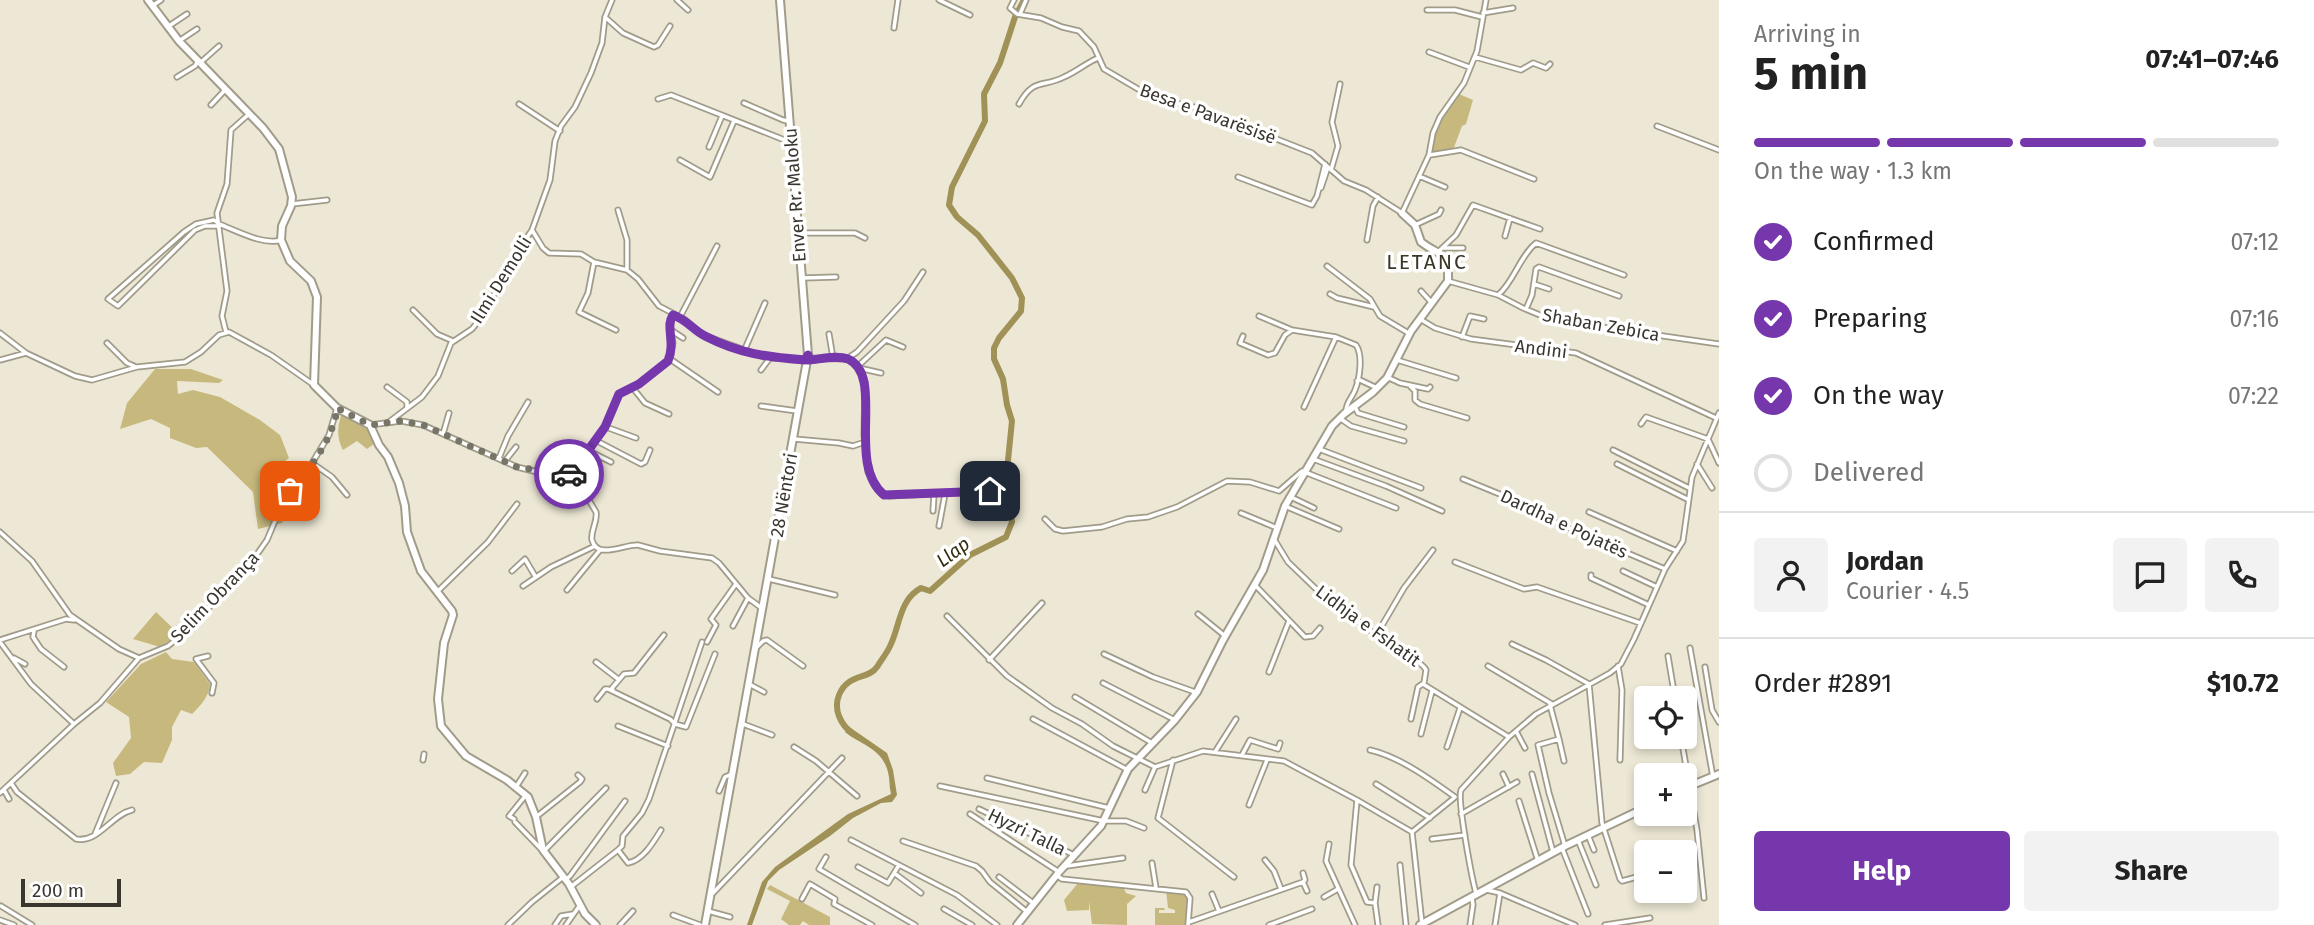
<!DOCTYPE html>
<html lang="en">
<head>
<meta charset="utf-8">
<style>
  :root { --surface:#fff; --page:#f2f2f2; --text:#222; --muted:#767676; --line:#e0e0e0; --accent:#7737ac }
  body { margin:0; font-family:"Fira Sans",sans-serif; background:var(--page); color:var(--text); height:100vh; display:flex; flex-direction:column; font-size:26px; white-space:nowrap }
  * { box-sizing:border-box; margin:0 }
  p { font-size:23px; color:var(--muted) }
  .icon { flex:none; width:38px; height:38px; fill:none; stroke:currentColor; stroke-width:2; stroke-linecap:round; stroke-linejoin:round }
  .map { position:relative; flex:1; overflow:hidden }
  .drawer { display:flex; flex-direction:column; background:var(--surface); width:595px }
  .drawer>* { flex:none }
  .tools { position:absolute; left:1634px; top:686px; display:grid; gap:14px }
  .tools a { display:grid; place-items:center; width:63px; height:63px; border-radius:7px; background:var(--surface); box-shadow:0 4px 10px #0003; font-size:35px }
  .scale { position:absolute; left:21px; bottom:18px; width:100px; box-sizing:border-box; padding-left:7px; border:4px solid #38362e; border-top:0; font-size:19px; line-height:24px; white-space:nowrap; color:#38362e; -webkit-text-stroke:5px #fff; paint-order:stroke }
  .pin { position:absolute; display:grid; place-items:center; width:60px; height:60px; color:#fff; margin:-30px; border-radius:14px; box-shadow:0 4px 10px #0006 }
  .courier { position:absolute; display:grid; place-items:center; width:70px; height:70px; margin:-35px; border:5px solid #7737ac; border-radius:50%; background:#fff; color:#222; box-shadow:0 2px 9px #0007 }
  .head em { font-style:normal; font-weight:700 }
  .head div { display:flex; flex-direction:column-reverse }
  .head { display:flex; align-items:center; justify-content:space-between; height:119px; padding:0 35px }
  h1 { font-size:46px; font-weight:700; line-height:52px }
  .bar { display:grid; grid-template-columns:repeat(4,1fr); gap:10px 7px; align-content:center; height:84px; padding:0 35px }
  .bar i { height:9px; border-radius:5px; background:var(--line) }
  .bar .active { background:var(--accent) }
  .bar p { grid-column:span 4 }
  .line { display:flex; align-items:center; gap:18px; padding:0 35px; border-top:2px solid var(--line) }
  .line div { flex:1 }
  .round { display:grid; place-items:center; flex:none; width:74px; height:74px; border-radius:7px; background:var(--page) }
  ol { padding:0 35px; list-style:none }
  li { display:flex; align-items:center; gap:21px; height:77px }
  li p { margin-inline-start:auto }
  li .icon { padding:7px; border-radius:50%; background:var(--accent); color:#fff; stroke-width:4 }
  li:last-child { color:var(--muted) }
  li i { width:38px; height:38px; border:4px solid var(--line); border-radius:50% }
  .primary-button { display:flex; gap:14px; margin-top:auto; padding:14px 35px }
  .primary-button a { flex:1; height:80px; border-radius:7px; background:var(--accent); color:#fff; font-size:28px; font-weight:700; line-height:80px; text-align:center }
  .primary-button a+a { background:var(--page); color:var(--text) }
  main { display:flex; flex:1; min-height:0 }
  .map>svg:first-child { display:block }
</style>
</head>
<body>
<main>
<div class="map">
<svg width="1719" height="925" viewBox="0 0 1719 925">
  <rect width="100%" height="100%" fill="#ede8d5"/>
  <path fill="#c7b97e" d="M1459,94L1473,100L1466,124L1462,126L1453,150L1432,153C1430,131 1446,111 1459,94Z
    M155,369H191L223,380L219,383L177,381L178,394L193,390L220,397L260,420L280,435L289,458L273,470L278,489L289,506L282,523L258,529L253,492L207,447L196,448L170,438V428L151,419L120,429L127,403Z
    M343,415L370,431L374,444L367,449L357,441L343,450C337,439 337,428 341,416Z
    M156,612L179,634L160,647L133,639Z
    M166,652L172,659L194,662L210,684C209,697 201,705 192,714L181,710L172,727V740L162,763L144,762L130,774L116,776L113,763L131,738L129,717L106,702L141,664Z
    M1078,883L1123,887L1126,893L1136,896L1127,904V925L1092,924L1089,901V910L1067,911L1064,900Z
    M770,885L830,917V925H809L803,921L800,925H789L781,919L790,901L767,889Z
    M1166,890L1185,893L1188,896L1186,925H1155V908H1164L1165,910H1159V913H1175V910L1168,908Z"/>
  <path fill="#a09156" d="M848,726L887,753L893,770L897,795L892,802L881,803L853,818L830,836L779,870L768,881L752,925H747L762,882L775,867L848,814L891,794C889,787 890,779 888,772C882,748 861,745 845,732Z"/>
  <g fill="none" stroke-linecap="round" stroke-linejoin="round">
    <path stroke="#a09156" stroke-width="6" d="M853,734C841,725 833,710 839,695C848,673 868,680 877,667C881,660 888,652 891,644C900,624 900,599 921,588L930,591L970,555L1006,537L1012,522L1006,480L1012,421L1007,405L1003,379L994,359V348L999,338L1021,311L1022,298L1012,278L978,235L957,217L949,205L952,187L985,121L984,94L1000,63L1015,17L1024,0"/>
    <defs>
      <path id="street" d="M677,0L688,10
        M939,0L970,15
        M1014,0L1010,8L1017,14L1041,18L1062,27L1079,31L1094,47L1104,69L1138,89L1161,100L1198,108L1312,153L1344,181L1366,190L1402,213L1429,155L1433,133L1440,117L1464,83L1477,51L1486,0
        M152,6L161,0
        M1427,10H1455L1482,17
        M1483,13L1513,8
        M1020,14L1026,0
        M605,17L623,33L654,47L658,45L670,26
        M169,26L187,14
        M894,28L898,0
        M179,41L197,29
        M1429,52L1469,67
        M1475,57L1521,70L1533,63L1546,68L1550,64
        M200,63L219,46
        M177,77L195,66L198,61
        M658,99L671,95L782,139L789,141L790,139
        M744,103L783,120L788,121L789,118
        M519,104L560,131
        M1019,104C1034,77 1043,88 1064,77C1076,72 1086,63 1098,58
        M211,105L225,90
        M1657,126L1719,150
        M709,147L722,116
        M1430,155L1461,150L1534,179
        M680,160L710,177L734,121
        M1331,170L1338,146L1332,122L1340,84
        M1419,176L1445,187
        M1238,177L1312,205L1317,196L1325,164
        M1321,188L1328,167
        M292,204L327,200
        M618,210L627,240V270
        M1415,225L1439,214L1441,210
        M219,226H205L195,230L118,306L108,299L184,232L196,224L214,220L219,224C235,230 264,246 281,240
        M532,230L543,248L549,253L581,254L594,262L627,270L638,279L659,306L684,319L703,335L767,358L806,359
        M799,230L800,233H855L865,238
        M1505,236L1510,218
        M1367,240L1373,206L1378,197
        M1442,248H1463
        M1439,251L1456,235L1473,205L1540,229
        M594,262L588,293L579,312L616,330
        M1327,266L1370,299L1380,316L1410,334
        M803,278L836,277
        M1448,281L1498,295L1523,308L1552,320L1719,344
        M1534,284L1549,289
        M1421,291L1431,302
        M1330,294L1337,298L1374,307
        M1498,295C1514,282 1519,257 1536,243L1624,275
        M1526,309L1532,295L1536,269L1539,267L1619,296
        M413,310L437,334L453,341
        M1259,316L1292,330
        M680,317L717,246
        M1420,319L1435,328L1471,339L1576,353L1716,418
        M671,330L683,338
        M226,332L222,316L227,291L217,213L227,184L231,130L249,114
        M0,333L26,353L75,376L92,380L137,367L185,362L201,352L219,335L229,332L271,355L314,385
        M829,334L833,358
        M1243,336L1240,343L1268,355L1275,353L1285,335L1292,330L1336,337L1356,345C1363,355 1360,378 1355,390C1352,398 1347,401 1346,410
        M1462,337L1470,316L1484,319
        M107,343L127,363L134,366
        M744,351L765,303
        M809,358L848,359L859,369L865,382L864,435L868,472L882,494L889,496L991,491L994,488L996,480
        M848,358L857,352L904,301L923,272
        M670,359L718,392
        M0,360L26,353
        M1397,360L1456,378
        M857,367L886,340L903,347
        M859,368L881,373
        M761,370L770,358
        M1387,377L1400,383L1428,389L1430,387
        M1357,381L1360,380L1377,388
        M1410,386L1415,391V400L1420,404L1467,418
        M387,387L407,402V407
        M632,387L645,403L669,414
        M1354,405L1358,413L1404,427
        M761,406L797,411
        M1304,407L1336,337
        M1341,419L1351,426L1404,441
        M389,422L422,397L438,376L451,343L472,329L480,319L495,293L503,273L532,230L550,180L555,141L561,126L575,107L591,73L602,43L605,17L612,0
        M1641,424L1646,417L1708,439
        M370,425L401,421L423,425L517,467L550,475L572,472
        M606,427L636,438
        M443,434L449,413
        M794,439L839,443L853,446L865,442
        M1708,439L1719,463
        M595,440L641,464L645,462L650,450
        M1319,449L1421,488
        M587,450L611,462
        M1613,450L1689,488
        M499,458L508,436L528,402
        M1313,459L1386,486L1442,511
        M505,461L516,447
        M312,463L332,477L347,495
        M1617,464L1687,499
        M1697,464L1712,488
        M576,467L595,476
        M572,472L596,512C598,522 590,531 592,540C597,560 625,544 638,545L660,551L712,558L719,563L748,598L733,626
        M572,472L605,427L619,394L639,384L668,361L673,343L669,323L673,315
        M1463,479L1519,502L1552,521L1665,569
        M1291,497L1314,508
        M1285,506L1339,529
        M933,511L934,494
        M1589,512L1677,551
        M1241,513L1277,528
        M1045,519L1055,529L1063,531L1102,527L1127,519L1148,517L1177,507L1227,481L1250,482L1279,491L1302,471L1396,508
        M939,526L945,494
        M0,532L32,561L70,615L119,649L139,658
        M1274,539L1288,562L1315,588L1372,632L1404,649L1424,667L1426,670L1424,683L1418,687L1411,719
        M1455,562L1524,589L1537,587L1640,623
        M512,571L525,559L535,576
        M1623,571L1657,587
        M1591,575V578L1649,605
        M769,579L835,595
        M1255,585L1305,637L1313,636L1320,628
        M523,586L551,567L595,546
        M567,590L600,550
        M437,592L488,542L517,504
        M748,598L763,609
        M1198,614L1225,636
        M947,616L1007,676L1052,708L1082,724L1113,746L1155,767L1203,751L1284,761L1357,800
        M34,631L33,637L41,649L64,667
        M1377,634L1404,588L1433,550
        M0,640L66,619L74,620
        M0,642L31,684L74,724
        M707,642L716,625L711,619L736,584
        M1512,644L1546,660L1589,684
        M757,647L763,641L767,640L803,666
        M1690,648L1713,777
        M1104,654L1153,677L1195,692
        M208,656L196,659L214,683L212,693
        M1668,656L1675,698
        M14,658L25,664
        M989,660L1042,603
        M596,662L618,679
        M1488,666L1552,704
        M1618,666L1622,690L1620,760
        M1705,667L1712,710L1719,722
        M1269,672L1289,621
        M1103,683L1175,720
        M749,684L764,692
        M1423,684L1509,737
        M1589,684L1602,823L1620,879L1622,881L1644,875
        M613,691L612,688L624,674L634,673L664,635
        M1075,697L1152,743
        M597,699L605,689H608L670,719L675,724L686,727L715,654
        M1550,705L1559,739
        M1033,719L1126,769
        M743,724L772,735
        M618,726L668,746
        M1516,731L1525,748
        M1421,734L1432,691
        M1681,737L1697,830L1704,898
        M794,747L816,761L857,796
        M1447,747L1460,708
        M1370,750C1400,757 1430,779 1455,797
        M1215,752L1236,719
        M1242,755L1250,740L1278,749L1280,743
        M423,760L424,754
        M1173,760L1158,818L1234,877
        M1564,761L1559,739L1538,745L1549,793L1565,846
        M1503,774L1509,787
        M1532,774L1553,852
        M987,778L1109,808
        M11,783L17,792L76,839C99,843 111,815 132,810
        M1376,784L1430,818
        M940,786L1104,821H1126L1144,828
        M516,787L525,773
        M4,790L9,799
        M1145,790L1155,767
        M719,791L725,777L732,774
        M0,793L74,724L100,703L139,658L168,646L188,630L253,560L267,540L283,502L306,473L329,435L337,408
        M1519,801L1538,861
        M1249,805L1267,760
        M979,809L1074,855
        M970,814L1059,872
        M1461,814L1517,782
        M536,817L580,782L582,779L578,775
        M514,819L509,816L526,795
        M515,822L541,849
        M1412,832L1422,924
        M1412,832L1454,798
        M95,834L116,783
        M1588,835L1594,850
        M1432,839L1465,835
        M851,840L957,895L997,925
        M1578,840L1596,885
        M903,841L976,866L982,871L990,882L1026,911
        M1329,844L1326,861L1355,925
        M1562,848L1588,914
        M618,850L628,863C643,860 653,843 661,830
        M544,851L606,788
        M826,857L819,869L915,925
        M1265,860L1274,871L1281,889
        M1152,863L1156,888
        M1400,865L1406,925
        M1067,866L1123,858
        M858,867L888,883L899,865
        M894,873L921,893
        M1303,873L1305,880L1303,882L1307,891
        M1056,875L1062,879L1186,892L1190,898L1188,925
        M999,877L1033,903
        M565,880L570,876L625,801
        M570,885L572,886L618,850L622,846L623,836L642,813L649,799L702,642
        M1487,890L1500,893L1575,925
        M713,893L842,758
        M1476,893C1472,879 1457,800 1461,790L1509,737L1536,714L1610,673L1621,664L1634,639L1665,569L1683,541L1692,477L1719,413
        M1212,894L1219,911
        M1324,897L1338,889
        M802,899L810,884L835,899L834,904L872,925
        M1375,903L1377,887
        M1,906L32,925
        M944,909L972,925
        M708,911L730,917
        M673,915L700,925
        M0,920L14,925
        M1189,922L1303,882
        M508,925L532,902L562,878
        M555,925L561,916L573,914
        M566,925L580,905
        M620,925L633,911
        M1269,925L1312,909
        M1378,925L1375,903L1367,902L1351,865L1357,800L1412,832
        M1470,925L1473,905L1472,898
        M1495,925L1500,893
        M1605,925L1650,918"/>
      <path id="secondary" d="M148,0L179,41L263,128L279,149L292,197L291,206L282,226L281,240L290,261L311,281L317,297L314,385L337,408L370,425L379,445L388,457L399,483L405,506L407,532L421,571L452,611L453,615L444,643L438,699L441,726L466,756L507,780L528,797L536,817L543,850L569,884L585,914L596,925
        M1685,788L1719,774
        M705,925L808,355L780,0
        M1017,925L1059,872L1101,826L1128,769L1175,720L1197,692L1223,640L1263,570L1285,506L1332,426L1344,414L1373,392L1387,378L1411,331L1448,281C1449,249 1440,257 1421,242L1415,225L1402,213
        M1420,925L1565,846L1647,807"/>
    </defs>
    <use href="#street" stroke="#a19c8a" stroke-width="7"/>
    <use href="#secondary" stroke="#a19c8a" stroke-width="10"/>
    <use href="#street" stroke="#fff" stroke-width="3.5"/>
    <use href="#secondary" stroke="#fff" stroke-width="6"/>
  </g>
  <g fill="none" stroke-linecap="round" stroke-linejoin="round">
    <path stroke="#777468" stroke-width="7" stroke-dasharray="0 12.6" d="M290,491C310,470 334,437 337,408L370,425L401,421L423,425L517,467L538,470L550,475L569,474"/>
    <path stroke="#7737ac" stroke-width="9" d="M569,474L574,470L605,427L619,394L639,384L668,361C676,342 665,327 673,315C686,319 693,330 705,336C740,354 767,357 805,360L808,355L809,360C821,359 837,355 848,359C886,376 845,463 884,495L990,491"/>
  </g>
  <g text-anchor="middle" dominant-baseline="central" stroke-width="7" stroke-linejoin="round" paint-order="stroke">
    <g font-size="18" fill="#38362e" stroke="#fff">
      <text transform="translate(1208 114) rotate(20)">Besa e Pavarësisë</text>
      <text transform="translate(795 195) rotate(-94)">Enver Rr. Maloku</text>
      <text transform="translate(501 280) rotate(-58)">Ilmi Demolli</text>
      <text transform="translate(1601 325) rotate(10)">Shaban Zebica</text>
      <text transform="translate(1541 349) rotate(7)">Andini</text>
      <text transform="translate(784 495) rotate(-80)">28 Nëntori</text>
      <text transform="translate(1564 524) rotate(25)">Dardha e Pojatës</text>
      <text transform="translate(215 597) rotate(-46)">Selim Obrança</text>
      <text transform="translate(1368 626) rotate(36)">Lidhja e Fshatit</text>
      <text transform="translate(1027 832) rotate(26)">Hyzri Talla</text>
    </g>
    <g font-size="19" font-style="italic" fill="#332c10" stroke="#fff">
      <text transform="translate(953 552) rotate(-37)">Llap</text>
    </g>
    <g font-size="21" letter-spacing="2" fill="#3b3728" stroke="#fff">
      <text x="1427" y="262">LETANC</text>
    </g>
  </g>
</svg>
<div class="tools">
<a><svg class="icon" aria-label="locate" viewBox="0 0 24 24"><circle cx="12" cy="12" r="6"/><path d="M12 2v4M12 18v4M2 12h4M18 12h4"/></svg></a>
<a>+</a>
<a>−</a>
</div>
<div class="scale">200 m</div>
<div class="pin" style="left:290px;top:491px;background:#ea580c"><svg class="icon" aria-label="bag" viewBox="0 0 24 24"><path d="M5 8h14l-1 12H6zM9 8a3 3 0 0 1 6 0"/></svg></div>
<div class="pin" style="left:990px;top:491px;background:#1f2937"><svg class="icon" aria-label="home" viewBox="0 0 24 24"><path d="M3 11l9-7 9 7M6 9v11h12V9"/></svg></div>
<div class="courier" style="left:569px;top:474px"><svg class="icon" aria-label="car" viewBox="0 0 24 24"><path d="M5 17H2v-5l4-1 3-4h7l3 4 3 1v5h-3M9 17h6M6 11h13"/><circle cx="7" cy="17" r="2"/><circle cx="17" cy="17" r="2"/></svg></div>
</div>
<section class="drawer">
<div class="head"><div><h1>5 min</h1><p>Arriving in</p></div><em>07:41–07:46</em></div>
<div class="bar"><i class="active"></i><i class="active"></i><i class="active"></i><i></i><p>On the way · 1.3 km</p></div>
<ol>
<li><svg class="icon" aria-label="check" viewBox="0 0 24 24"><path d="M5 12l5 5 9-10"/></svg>Confirmed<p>07:12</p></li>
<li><svg class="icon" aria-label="check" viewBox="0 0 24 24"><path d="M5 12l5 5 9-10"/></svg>Preparing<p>07:16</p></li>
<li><svg class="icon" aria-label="check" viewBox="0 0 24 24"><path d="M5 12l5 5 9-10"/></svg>On the way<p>07:22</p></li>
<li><i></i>Delivered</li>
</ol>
<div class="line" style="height:126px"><a class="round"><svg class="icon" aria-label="person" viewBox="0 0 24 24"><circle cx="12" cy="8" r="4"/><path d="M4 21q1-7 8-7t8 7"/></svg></a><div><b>Jordan</b><p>Courier · 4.5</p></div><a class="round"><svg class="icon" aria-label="chat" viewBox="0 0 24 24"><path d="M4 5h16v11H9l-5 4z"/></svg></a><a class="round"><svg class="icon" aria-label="phone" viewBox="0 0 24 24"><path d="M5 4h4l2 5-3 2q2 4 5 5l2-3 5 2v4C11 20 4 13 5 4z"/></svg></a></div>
<div class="line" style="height:91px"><div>Order #2891</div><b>$10.72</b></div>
<div class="primary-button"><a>Help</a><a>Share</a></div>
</section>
</main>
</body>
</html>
